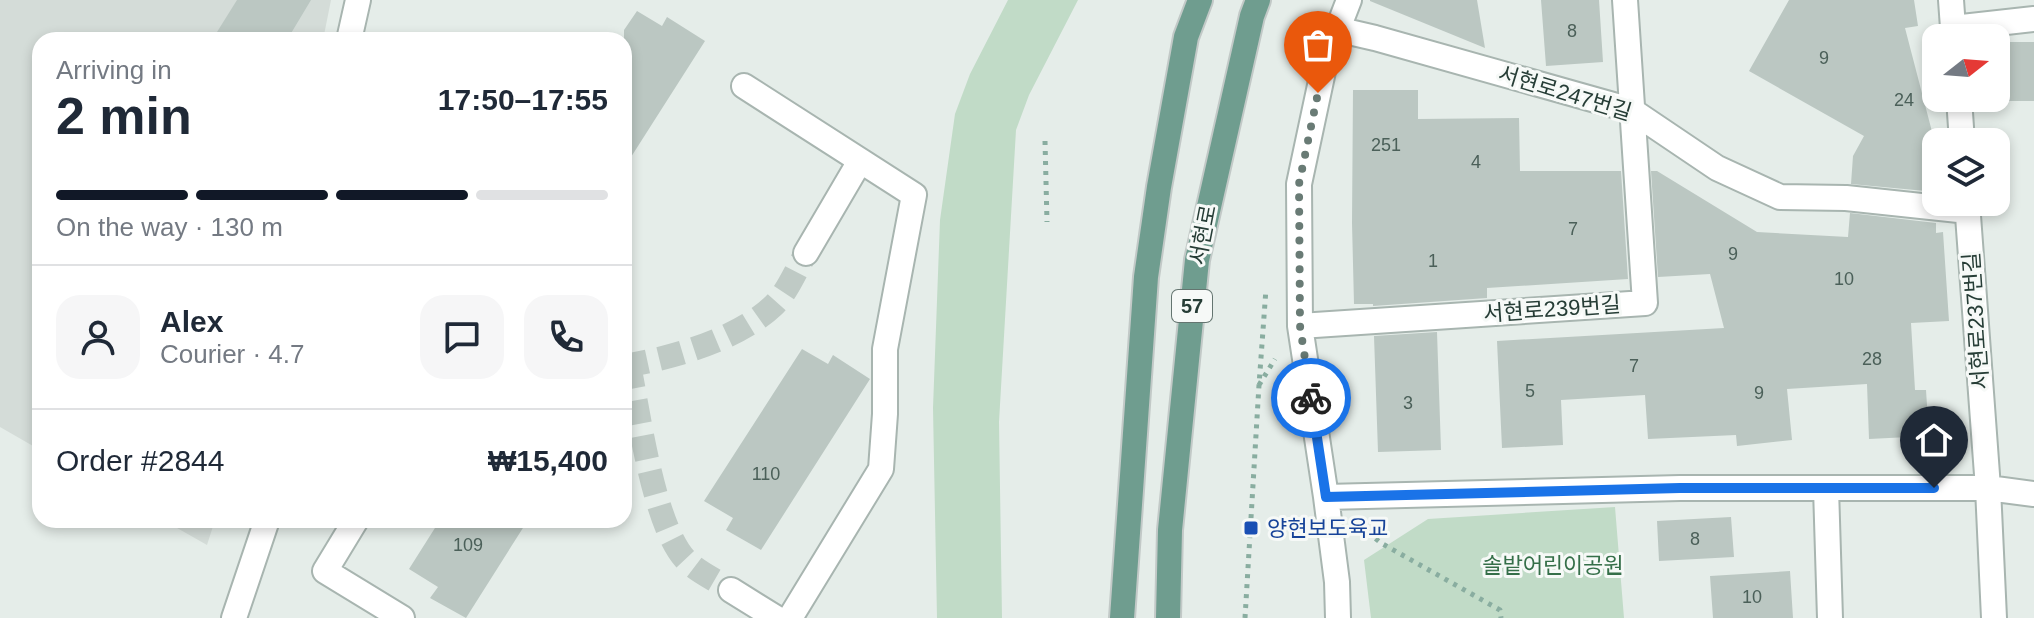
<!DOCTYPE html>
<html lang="en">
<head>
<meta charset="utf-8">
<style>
  :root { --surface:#fff; --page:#f6f6f7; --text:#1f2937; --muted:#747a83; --line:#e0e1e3; --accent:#111827 }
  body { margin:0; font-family:Helvetica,"Noto Sans KR",sans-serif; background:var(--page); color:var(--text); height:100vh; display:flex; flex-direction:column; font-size:30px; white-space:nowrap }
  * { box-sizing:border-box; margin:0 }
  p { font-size:26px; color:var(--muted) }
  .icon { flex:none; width:44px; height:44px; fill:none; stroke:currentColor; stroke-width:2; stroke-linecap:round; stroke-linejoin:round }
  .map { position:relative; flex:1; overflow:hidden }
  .sheet { position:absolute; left:32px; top:32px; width:600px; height:496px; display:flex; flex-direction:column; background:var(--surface); border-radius:24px; box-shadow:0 4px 12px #0003 }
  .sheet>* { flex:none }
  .needle { width:52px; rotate:73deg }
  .buttons { position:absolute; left:1922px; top:24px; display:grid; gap:16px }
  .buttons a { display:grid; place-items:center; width:88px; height:88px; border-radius:16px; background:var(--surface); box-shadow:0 4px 12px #0003; font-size:40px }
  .pin { position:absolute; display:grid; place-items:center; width:68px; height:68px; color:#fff; margin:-82px -34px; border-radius:50% 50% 50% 0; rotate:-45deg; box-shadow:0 0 8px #0007 }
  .pin .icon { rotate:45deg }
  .courier { position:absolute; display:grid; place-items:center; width:80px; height:80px; margin:-40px; border:6px solid #1a73e8; border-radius:50%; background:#fff; color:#222; box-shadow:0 2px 10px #0007 }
  .summary em { font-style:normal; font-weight:800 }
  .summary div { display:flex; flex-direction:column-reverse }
  .summary { display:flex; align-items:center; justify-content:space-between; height:136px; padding:0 24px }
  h1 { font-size:52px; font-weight:800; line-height:60px }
  .bar { display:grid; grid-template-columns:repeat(4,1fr); gap:12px 8px; align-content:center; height:96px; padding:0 24px }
  .bar i { height:10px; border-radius:6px; background:var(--line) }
  .bar .active { background:var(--accent) }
  .bar p { grid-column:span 4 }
  .line { display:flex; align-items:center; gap:20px; padding:0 24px; border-top:2px solid var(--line) }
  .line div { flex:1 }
  .round { display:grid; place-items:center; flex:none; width:84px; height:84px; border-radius:24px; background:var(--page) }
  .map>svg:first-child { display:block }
</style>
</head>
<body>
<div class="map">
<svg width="2034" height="618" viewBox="0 0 2034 618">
  <rect width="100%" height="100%" fill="#e5ede9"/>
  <path fill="#d4dcd8" d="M0,0H331L323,40H40V450L0,427Z
    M163,520H215L207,545Z"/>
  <path fill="#c1dbc7" d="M1008,0H1078L1029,95L1016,130L999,422L1002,618H937L933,408L940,220L955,114L970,74Z
    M1615,507L1624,618H1371L1364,560L1428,519Z"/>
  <path fill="#bbc7c2" d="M237,0H311L287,40H212Z
    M1370,0H1477L1485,48L1370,1Z
    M1541,0H1599L1603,62L1546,66Z
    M1789,0H1914L1918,26L1905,28L1936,147V192L1851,184L1853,156L1864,136L1749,71Z
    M637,11L662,26L667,17L705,41L624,168V30Z
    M2000,42H2034V101H2000Z
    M1353,90H1418V119L1519,118L1520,171H1621L1628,279L1487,288V298L1373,306V304H1354L1352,223Z
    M1651,171H1657L1757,232L1848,237L1850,213L1936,223V233L1943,232L1949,321L1911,323L1915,390H1926L1929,436L1869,439L1867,384L1787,389L1792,440L1737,446L1736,435L1648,439L1645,395L1561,400L1563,445L1502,448L1497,341L1724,328L1710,274L1658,277Z
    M1437,332L1441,450L1378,452L1374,336Z
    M802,349L828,364L833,355L870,379L761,550L726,530L733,518L704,501Z
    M1731,517L1734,557L1659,561L1657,521Z
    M440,520H528L466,618L430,598L438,587L409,569Z
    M1790,571L1793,618H1713L1710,576Z"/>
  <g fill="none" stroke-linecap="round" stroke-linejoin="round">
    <path stroke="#bfcac5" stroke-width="24" stroke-dasharray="24 12" stroke-linecap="butt" d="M629,365C639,414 653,523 685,559C697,572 716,580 731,590
      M624,366C672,358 737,340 773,306C787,293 796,270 806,253"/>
    <defs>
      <path id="minor" d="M1951,0L1953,28
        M1336,29L1375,38L1631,110L1717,168L1780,197L1846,198L1968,211
        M1954,38L1953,28L2034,19
        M349,40L358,0
        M744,86L914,195L885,349V414L881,469L790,618
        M1959,98L1962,142
        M1967,202L1988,488L1994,618
        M806,253L860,161
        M1300,326L1645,303L1625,0
        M1826,488L1830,618
        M1326,497L1680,488H1988L2034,494
        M356,520L325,571L402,618
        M731,590L776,618
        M234,618L267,520
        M1338,618L1337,582L1326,497L1300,326L1299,184L1325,62L1349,0"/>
      <path id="major" d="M1122,618L1146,277L1159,187L1186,37L1200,0
        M1168,618L1170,530L1197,260L1252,16L1258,0"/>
    </defs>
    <use href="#minor" stroke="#a8b5b0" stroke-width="28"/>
    <use href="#major" stroke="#c2c9c7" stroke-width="28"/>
    <path stroke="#89ada0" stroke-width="5" stroke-dasharray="4 6" stroke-linecap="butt" d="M1045,141L1047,222
      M1259,385L1275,359
      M1360,526L1381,543L1500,610L1501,618
      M1245,618L1259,385L1266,289"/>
    <use href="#minor" stroke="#fff" stroke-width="24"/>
    <use href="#major" stroke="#6f9d8f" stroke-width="24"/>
  </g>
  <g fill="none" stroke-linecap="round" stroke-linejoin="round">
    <path stroke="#697b75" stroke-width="8" stroke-dasharray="0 14.4" d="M1311,398L1300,326L1299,184L1318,93"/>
    <path stroke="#1a73e8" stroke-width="10" d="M1311,398L1326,497L1680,488H1934"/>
  </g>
  <rect fill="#1a4fb4" stroke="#f6f9f7" stroke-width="3" x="1243" y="520" width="16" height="16" rx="4"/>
  <g text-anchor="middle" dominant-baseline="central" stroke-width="6" stroke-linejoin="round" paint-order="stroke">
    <g font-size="18" fill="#4b6059">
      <text x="1572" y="31">8</text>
      <text x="1824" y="58">9</text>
      <text x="1904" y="100">24</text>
      <text x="1386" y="145">251</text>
      <text x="1476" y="162">4</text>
      <text x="1573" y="229">7</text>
      <text x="1733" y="254">9</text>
      <text x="1433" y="261">1</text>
      <text x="1844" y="279">10</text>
      <text x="1872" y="359">28</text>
      <text x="1634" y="366">7</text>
      <text x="1530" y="391">5</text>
      <text x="1759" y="393">9</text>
      <text x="1408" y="403">3</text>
      <text x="766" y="474">110</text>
      <text x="1695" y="539">8</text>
      <text x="468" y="545">109</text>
      <text x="1752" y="597">10</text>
    </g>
    <rect fill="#f6f9f7" stroke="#647570" stroke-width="2" x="1172" y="290" width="40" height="32" rx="6"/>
    <g font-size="20" font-weight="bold" fill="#263d36">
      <text x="1192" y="306">57</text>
    </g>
    <g font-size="22" fill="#263d36" stroke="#f6f9f7">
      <text transform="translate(1565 93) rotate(17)">서현로247번길</text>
      <text transform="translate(1203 235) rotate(-79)">서현로</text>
      <text transform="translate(1552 309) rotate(-4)">서현로239번길</text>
      <text transform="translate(1976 321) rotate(-94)">서현로237번길</text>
    </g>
    <g font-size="22" fill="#164399" stroke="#f6f9f7" text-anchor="start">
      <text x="1267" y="528">양현보도육교</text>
    </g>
    <g font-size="22" fill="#356f49" stroke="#f6f9f7">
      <text x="1553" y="565">솔밭어린이공원</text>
    </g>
  </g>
</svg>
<div class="buttons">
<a><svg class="needle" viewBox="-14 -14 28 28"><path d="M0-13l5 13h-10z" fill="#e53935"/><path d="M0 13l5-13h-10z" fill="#747a83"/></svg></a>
<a><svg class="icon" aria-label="layers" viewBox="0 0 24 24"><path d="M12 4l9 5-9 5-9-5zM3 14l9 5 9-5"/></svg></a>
</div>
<div class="pin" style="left:1318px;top:93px;background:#ea580c"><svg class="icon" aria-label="bag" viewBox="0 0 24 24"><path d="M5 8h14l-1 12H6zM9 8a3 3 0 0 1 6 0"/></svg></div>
<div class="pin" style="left:1934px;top:488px;background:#1f2937"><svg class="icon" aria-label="home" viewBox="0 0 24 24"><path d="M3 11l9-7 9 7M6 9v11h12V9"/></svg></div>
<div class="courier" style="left:1311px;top:398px"><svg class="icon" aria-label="bike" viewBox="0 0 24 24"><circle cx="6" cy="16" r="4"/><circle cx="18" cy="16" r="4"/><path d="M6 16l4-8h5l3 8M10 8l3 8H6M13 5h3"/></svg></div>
<section class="sheet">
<div class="summary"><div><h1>2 min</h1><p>Arriving in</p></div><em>17:50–17:55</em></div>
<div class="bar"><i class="active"></i><i class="active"></i><i class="active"></i><i></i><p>On the way · 130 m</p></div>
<div class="line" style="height:144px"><a class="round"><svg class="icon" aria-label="person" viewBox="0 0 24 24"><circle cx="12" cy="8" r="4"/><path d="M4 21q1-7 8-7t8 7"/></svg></a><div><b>Alex</b><p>Courier · 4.7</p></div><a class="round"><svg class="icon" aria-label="chat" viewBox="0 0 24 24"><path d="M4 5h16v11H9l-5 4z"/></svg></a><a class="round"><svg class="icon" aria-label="phone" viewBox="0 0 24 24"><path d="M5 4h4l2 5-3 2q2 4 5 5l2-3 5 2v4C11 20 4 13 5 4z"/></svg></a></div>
<div class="line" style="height:104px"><div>Order #2844</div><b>₩15,400</b></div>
</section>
</div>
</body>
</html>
